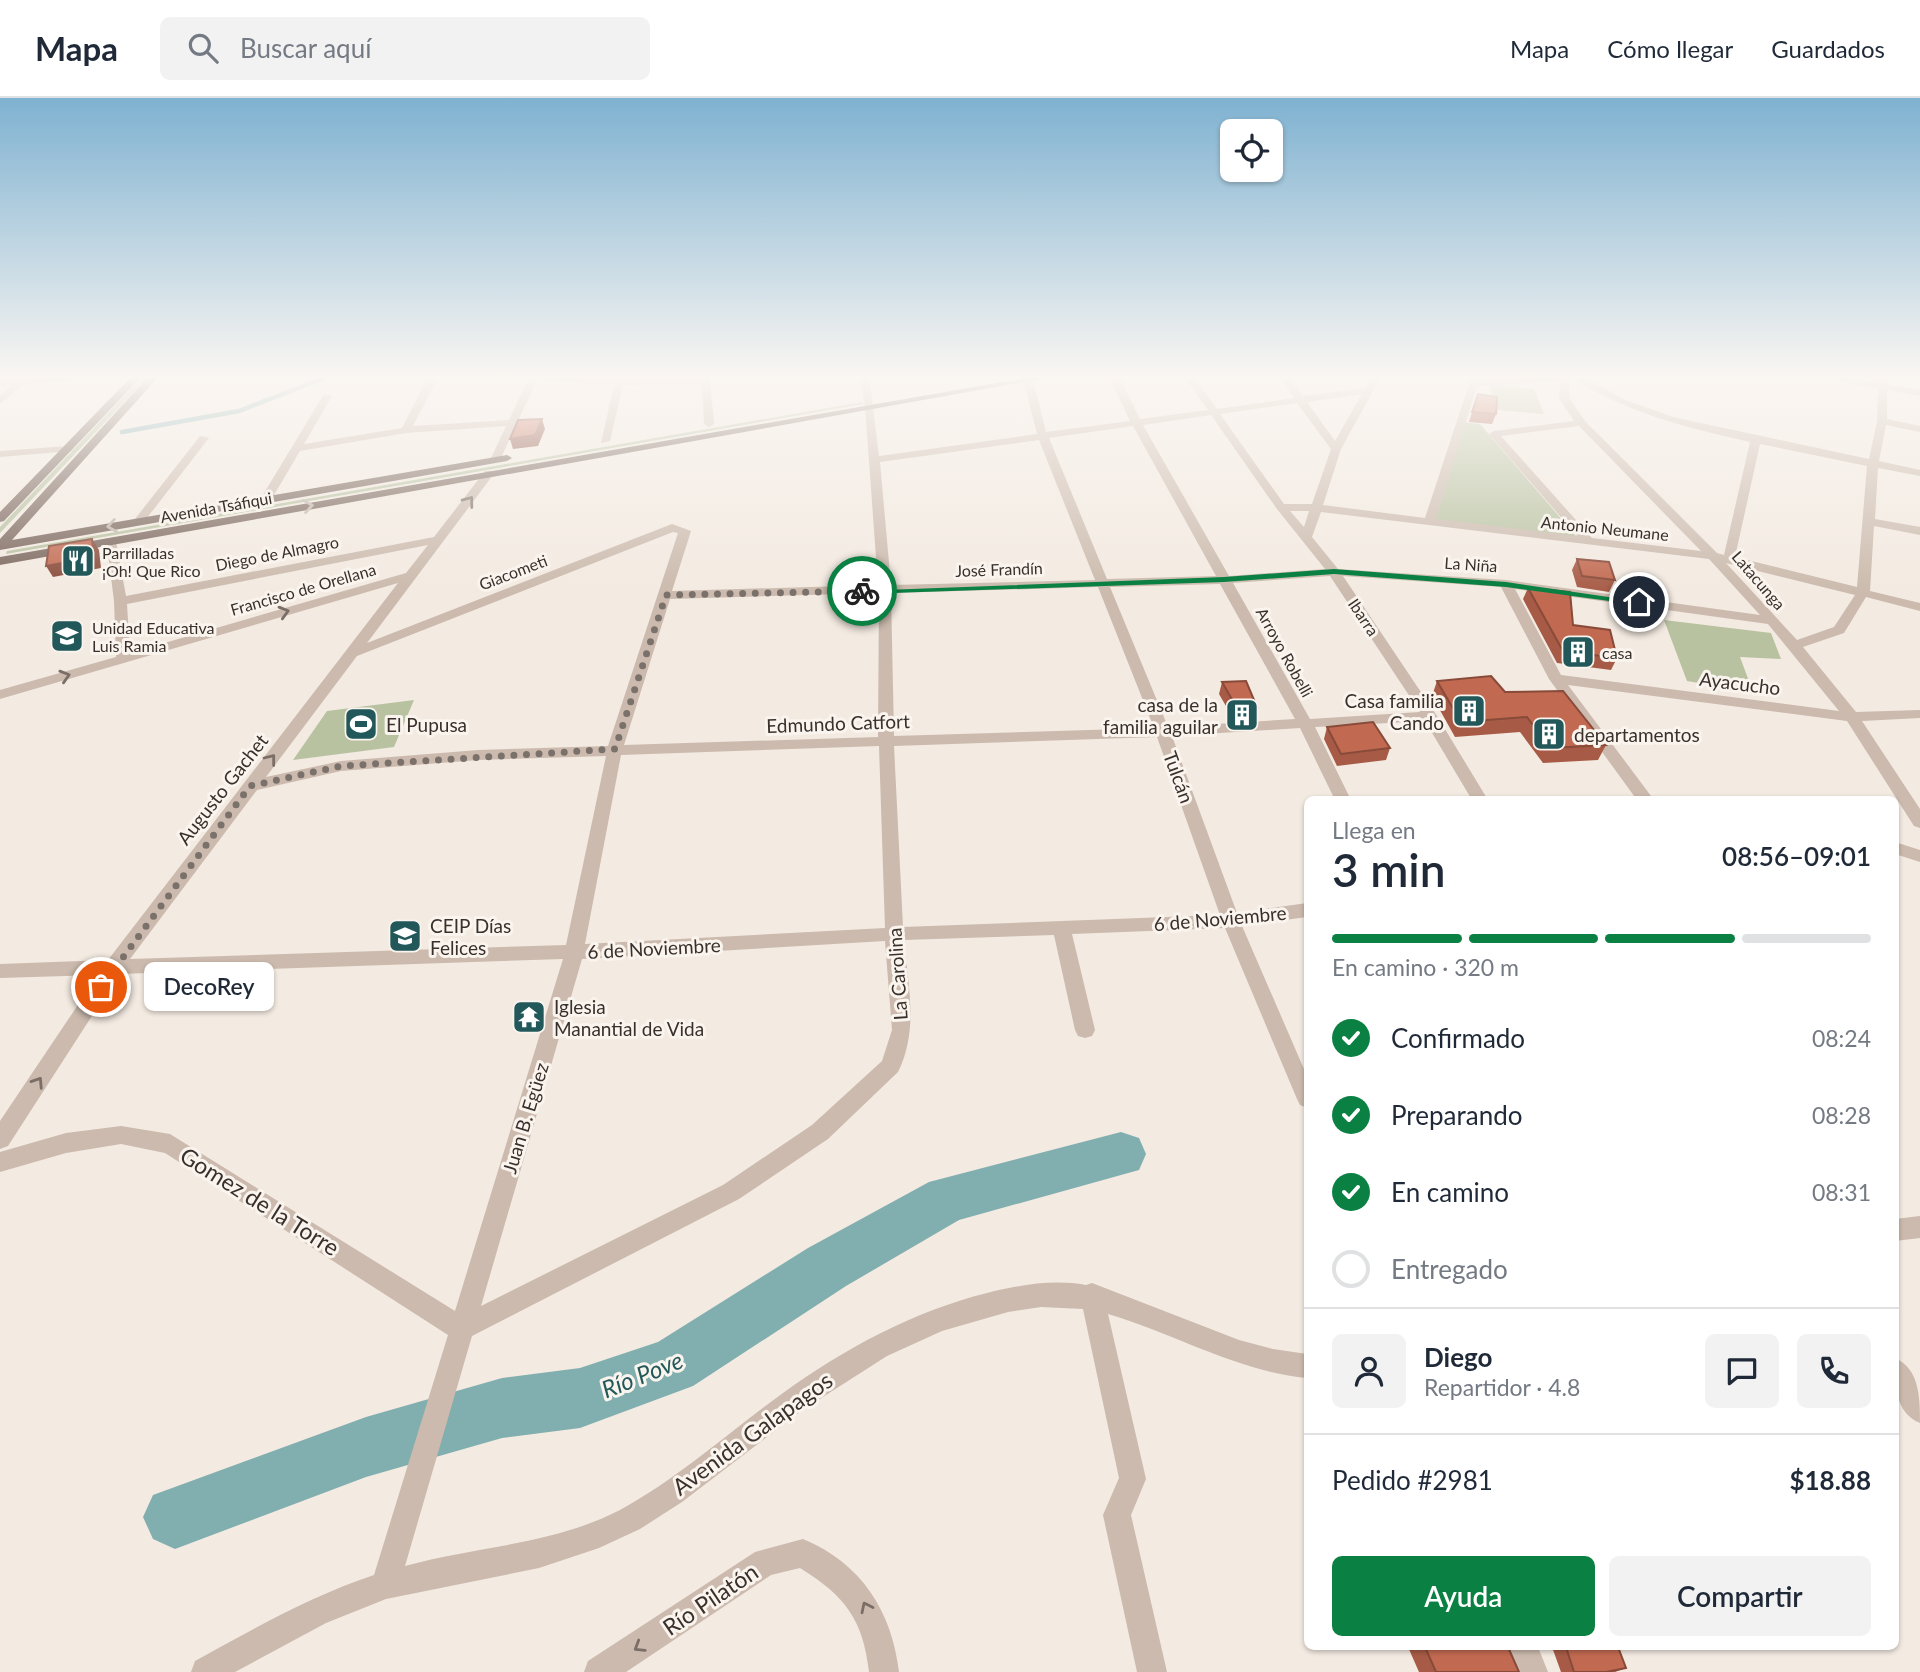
<!DOCTYPE html>
<html lang="es">
<head>
<meta charset="utf-8">
<style>
  :root { --surface:#fff; --page:#f2f2f3; --text:#1f2937; --muted:#747a83; --line:#e0e1e3; --accent:#0b8043 }
  body { margin:0; font-family:Lato,sans-serif; background:var(--page); color:var(--text); height:100vh; display:flex; flex-direction:column; font-size:26px; white-space:nowrap }
  * { box-sizing:border-box; margin:0 }
  p { font-size:23px; color:var(--muted) }
  .icon { flex:none; width:38px; height:38px; fill:none; stroke:currentColor; stroke-width:2; stroke-linecap:round; stroke-linejoin:round }
  .map { position:relative; flex:1; overflow:hidden }
  .sheet { position:absolute; left:1304px; top:698px; width:595px; height:854px; display:flex; flex-direction:column; background:var(--surface); border-radius:10px; box-shadow:0 2px 5px #0004 }
  .sheet>* { flex:none }
  .tools { position:absolute; left:1220px; top:21px; display:grid; gap:14px }
  .tools a { display:grid; place-items:center; width:63px; height:63px; border-radius:10px; background:var(--surface); box-shadow:0 2px 5px #0004; font-size:35px }
  .pin { position:absolute; display:grid; place-items:center; width:60px; height:60px; color:#fff; margin:-30px; border:4px solid #fff; border-radius:50%; box-shadow:0 2px 7px #0007 }
  .courier { position:absolute; display:grid; place-items:center; width:70px; height:70px; margin:-35px; border:5px solid #0b8043; border-radius:50%; background:#fff; color:#222; box-shadow:0 2px 9px #0007 }
  .bubble { position:absolute; height:49px; border-radius:10px; background:var(--surface); box-shadow:0 2px 5px #0004; font-size:23px; font-weight:600; line-height:49px; text-align:center }
  .overview em { font-style:normal; font-weight:600 }
  .overview div { display:flex; flex-direction:column-reverse }
  .overview { display:flex; align-items:center; justify-content:space-between; height:119px; padding:0 28px }
  h1 { font-size:46px; font-weight:600; line-height:52px }
  .bar { display:grid; grid-template-columns:repeat(4,1fr); gap:10px 7px; align-content:center; height:84px; padding:0 28px }
  .bar i { height:9px; border-radius:5px; background:var(--line) }
  .bar .current { background:var(--accent) }
  .bar p { grid-column:span 4 }
  .line { display:flex; align-items:center; gap:18px; padding:0 28px; border-top:2px solid var(--line) }
  .line div { flex:1 }
  .round { display:grid; place-items:center; flex:none; width:74px; height:74px; border-radius:10px; background:var(--page) }
  ol { padding:0 28px; list-style:none }
  li { display:flex; align-items:center; gap:21px; height:77px }
  li p { margin-inline-start:auto }
  li .icon { padding:7px; border-radius:50%; background:var(--accent); color:#fff; stroke-width:4 }
  li:last-child { color:var(--muted) }
  li i { width:38px; height:38px; border:4px solid var(--line); border-radius:50% }
  .cta { display:flex; gap:14px; margin-top:auto; padding:14px 28px }
  .cta a { flex:1; height:80px; border-radius:10px; background:var(--accent); color:#fff; font-size:28px; font-weight:600; line-height:80px; text-align:center }
  .cta a+a { background:var(--page); color:var(--text) }
  header { display:flex; align-items:center; gap:42px; box-sizing:border-box; height:98px; padding:0 35px; background:var(--surface); border-bottom:2px solid var(--line) }
  header strong { font-size:33px }
  nav { display:flex; gap:38px; margin-inline-start:auto; font-size:24px }
  .search { width:490px; height:63px; background:var(--page); display:flex; align-items:center; gap:18px; box-sizing:border-box; padding:0 24px; border-radius:10px; color:var(--muted); font-size:26px }
  .map>svg:first-child { display:block }
</style>
</head>
<body>
<header>
<strong>Mapa</strong>
<div class="search"><svg class="icon" aria-label="search" viewBox="0 0 24 24"><circle cx="10" cy="10" r="6"/><path d="M15 15l6 6"/></svg>Buscar aquí</div>
<nav><a>Mapa</a><a>Cómo llegar</a><a>Guardados</a></nav>
</header>
<div class="map">
<svg width="1920" height="1574" viewBox="0 0 1920 1574">
  <rect width="100%" height="100%" fill="#f3eae1"/>
  <path fill="#b8c2a1" d="M144,277H150L0,435V429Z
    M1489,287L1534,291L1544,316L1497,312Z
    M862,304L864,306L6,456L7,453Z
    M1461,324L1480,326L1581,444L1429,425Z
    M1664,522L1771,535L1781,561L1740,559L1753,594L1687,583Z
    M414,602L394,649L293,662L327,613Z"/>
  <g fill="none" stroke-linecap="round" stroke-linejoin="round">
    <path stroke="#81aeaf" stroke-width="4.5" d="M122,334L239,313L332,277"/>
    <path fill="#81aeaf" fill-rule="evenodd" d="M1121,1034L1139,1040L1146,1056L1139,1072L959,1122L846,1188L693,1288L580,1330L502,1340L366,1379L175,1451L153,1441L143,1419L153,1397L366,1319L502,1280L580,1270L658,1244L808,1150L929,1084Z"/>
    <path fill="#cbbaad" fill-rule="evenodd" d="M73,277H119L114,280L24,286L0,306V298L12,287L0,288V282Z
      M429,277H439L413,328L509,322L530,277L710,281L714,326L709,329L704,326L702,286L623,287L610,343L601,345L614,287L537,282L499,364L490,362L506,328L406,335L300,353L271,402H263L261,400L324,296L332,298L304,346L402,330Z
      M859,277H869L879,358L1037,336L1022,277H1032L1046,334L1130,323L1108,277H1118L1140,321L1208,312L1183,277H1193L1217,311L1294,300L1277,277H1287L1303,298L1365,290L1372,277H1382L1341,351L1323,407L1425,420L1470,283L1580,277L1623,301L1673,319L1869,361L1877,323L1878,291L1811,277H1832L1878,285V277H1888V287L1920,292V298L1887,292V321L1920,328V334L1886,327L1879,363L1920,372V378L1878,370L1875,421L1920,429V437L1874,428L1870,493L1920,505V513L1866,499L1844,535L1803,549L1856,614L1920,612V620L1862,623L1920,711V730L1914,728L1847,623L1568,587L1654,702H1637L1549,581L1501,489L1343,478L1437,618L1488,702H1472L1425,623L1315,629L1351,702H1335L1300,630L1172,638L1237,815L1307,805V819L1242,828L1307,978V1010L1300,1007L1297,1001L1225,830L1072,836L1095,932L1092,938L1085,940L1078,938L1075,932L1054,837L904,842C908,887 919,932 898,974L828,1041L739,1101L472,1238L405,1468C477,1448 552,1447 620,1412C679,1380 729,1334 783,1295C844,1251 914,1213 987,1195C1019,1187 1053,1181 1086,1187L1092,1185L1239,1242L1273,1251L1307,1256V1280C1236,1273 1176,1236 1108,1216L1146,1381L1131,1417L1167,1574H1137L1103,1417L1119,1380L1083,1211L1041,1209L1008,1214L942,1233L887,1258L801,1313L682,1404L640,1431L599,1450L539,1470L386,1501L326,1525L235,1574H191L195,1563C253,1531 311,1498 374,1477L448,1237L165,1055L121,1046L66,1055L0,1074V1054L66,1035L121,1028L170,1036L455,1213L563,861L119,876L8,1048L0,1051V1023L98,877L0,880V866L108,862L398,485L0,601V592L116,559L114,503L106,440L116,443L126,498L434,439L485,373H493V377L367,545L672,426L691,433L672,493L878,487L865,308ZM1570,279C1626,314 1686,330 1750,344L1724,457L1717,455L1585,323L1569,300ZM1560,283L1559,300L1574,323L1494,333L1489,336L1577,438L1436,421L1477,288ZM1362,296L1335,343L1307,304ZM1297,305L1331,351L1312,406H1284L1220,316ZM1211,317L1277,411L1325,471L1229,478L1143,327ZM1133,328L1216,478L1107,481L1049,340ZM1579,328L1701,453L1592,440L1501,338ZM1039,342L1095,482L891,487L880,364ZM1760,346L1867,368L1857,489L1735,459ZM1290,413H1309L1304,429ZM1321,414L1709,461L1760,517L1506,482L1338,471L1312,439ZM673,434L678,435L608,648L478,652L341,663L266,679L357,558ZM428,447L406,475L130,555L127,506ZM1726,465L1855,497L1834,529L1797,542ZM1330,478L1420,614L1310,621L1233,485ZM1220,486L1295,621L1168,629L1110,489ZM1098,489L1154,630L894,638L891,495ZM1515,491L1768,526L1839,613L1561,577ZM879,495L878,639L624,647L670,501ZM1157,639L1220,817L903,829L894,648ZM879,648L885,830L585,846L621,657ZM606,658L566,847L130,861L257,692L341,673L478,662ZM885,843L892,932L882,963L812,1027L723,1087L481,1208L582,861Z
      M200,338L209,340L143,425H135V421Z
      M68,348L73,351L72,353L0,359V353Z
      M1895,744L1920,752V764L1895,756Z
      M1920,1118V1140L1895,1143V1121Z
      M1895,1260C1920,1271 1920,1301 1920,1325C1894,1314 1895,1285 1895,1260Z
      M803,1441C861,1465 892,1513 899,1574H869C863,1521 845,1498 800,1470L771,1477L626,1574H584L588,1563L755,1454Z
      M1508,1549H1538L1548,1574H1518Z"/>
    <path fill="#7b675d" fill-rule="evenodd" d="M133,277H143L4,423L0,424V414Z
      M150,277H160L12,442L507,357L512,360L507,363L0,452V441Z
      M1042,277H1063L0,467V459Z"/>
  </g>
  <path fill="#a75b46" d="M1478,296L1496,316L1492,326L1469,324Z
    M1577,461L1615,482L1609,494L1577,489L1572,472Z
    M1528,490L1573,527L1617,560L1611,572L1557,565L1523,501Z
    M1437,583L1505,594L1606,647L1598,662L1543,665L1520,634L1455,639L1432,598Z
    M1222,584L1257,609L1254,621L1234,622L1219,596Z
    M1327,629L1390,650L1386,662L1337,668L1324,641Z
    M1408,1549H1508L1519,1574H1419Z
    M1552,1549H1618L1626,1570L1615,1574H1561Z"/>
  <path fill="#884a39" d="M542,321L545,331L538,348L513,351L510,341Z
    M92,441L99,452L101,470L53,479L46,468Z"/>
  <path fill="#c26a51" stroke="#884a39" stroke-width="2" d="M1478,296L1497,299L1496,316L1472,314Z
    M542,321L535,337L510,341L518,322Z
    M92,441L94,459L46,468L49,448Z
    M1577,461L1609,464L1615,482L1582,478Z
    M1528,490L1570,494L1573,527L1610,532L1617,560L1563,553Z
    M1491,578L1505,594L1563,593L1606,647L1550,650L1527,619L1461,624L1437,583Z
    M1246,583L1257,609L1237,610L1222,584Z
    M1373,624L1390,650L1341,656L1327,629Z
    M1425,1549H1508L1519,1574H1436Z
    M1566,1549H1618L1626,1570L1606,1574H1574Z"/>
  <defs><path id="oneway-chevron" d="M-2-3.5L2.5 0L-2 3.5" fill="none" stroke-width="1.6" stroke-linecap="round" stroke-linejoin="round" transform="scale(1.75)"/></defs>
  <g stroke="#7b6e66">
    <use href="#oneway-chevron" transform="translate(469 403) rotate(-53)"/>
    <use href="#oneway-chevron" transform="translate(284 514) rotate(-16)"/>
    <use href="#oneway-chevron" transform="translate(65 578) rotate(-17)"/>
    <use href="#oneway-chevron" transform="translate(271 661) rotate(-52)"/>
    <use href="#oneway-chevron" transform="translate(38 984) rotate(-57)"/>
    <use href="#oneway-chevron" transform="translate(866 1509) rotate(-116)"/>
    <use href="#oneway-chevron" transform="translate(639 1549) rotate(148)"/>
  </g>
  <g stroke="#c1b5ad">
    <use href="#oneway-chevron" transform="translate(308 408) rotate(-10)"/>
    <use href="#oneway-chevron" transform="translate(112 428) rotate(170)"/>
  </g>
  <linearGradient id="sky" x2="0" y2="1"><stop stop-color="#7fb2d1"/><stop offset="0.56" stop-color="#faf6f2"/><stop offset="1" stop-color="#faf6f2" stop-opacity="0"/></linearGradient>
  <rect width="1920" height="497" fill="url(#sky)"/>
  <path fill="#0b8043" d="M1334,471L1506,484L1643,504L1639,507L1506,489L1334,476L1224,484L862,496L858,493L1224,479Z"/>
  <g fill="none" stroke-linecap="round" stroke-linejoin="round">
    <path stroke="#7b716b" stroke-width="7" stroke-dasharray="0 12.6" d="M101,889L250,688L341,668L615,651L666,497L862,493"/>
  </g>
  <defs>
    <symbol id="restaurant-square" viewBox="-11 -11 22 22"><rect x="-9" y="-9" width="18" height="18" rx="4" fill="#22585a" stroke="#faf4ee"/><path d="M-5-6h1v4h1v-4h1v4h1v-4h1v5L-1.5 .5V6h-2V.5L-5-1ZM5-6V6H3V1.5H1.5Q1.5-4 5-6Z" fill="#fff"/></symbol>
    <symbol id="school-square" viewBox="-11 -11 22 22"><rect x="-9" y="-9" width="18" height="18" rx="4" fill="#22585a" stroke="#faf4ee"/><path d="M0-5L7-2L0 1L-7-2ZM-4 1L0 2.5L4 1V4Q0 6-4 4Z" fill="#fff"/></symbol>
    <symbol id="building-square" viewBox="-11 -11 22 22"><rect x="-9" y="-9" width="18" height="18" rx="4" fill="#22585a" stroke="#faf4ee"/><path d="M-4-6H4V6H1V3H-1V6H-4ZM-2.5-4.3h1.7v1.8h-1.7ZM.8-4.3h1.7v1.8H.8ZM-2.5-1h1.7V.8h-1.7ZM.8-1h1.7V.8H.8Z" fill="#fff"/></symbol>
    <symbol id="stadium-square" viewBox="-11 -11 22 22"><rect x="-9" y="-9" width="18" height="18" rx="4" fill="#22585a" stroke="#faf4ee"/><path d="M0-5a6.5 5 0 1 0 0 10a6.5 5 0 1 0 0-10ZM-3.5-1.8h7v3.6h-7Z" fill="#fff"/></symbol>
    <symbol id="temple-square" viewBox="-11 -11 22 22"><rect x="-9" y="-9" width="18" height="18" rx="4" fill="#22585a" stroke="#faf4ee"/><path d="M0-6L5-2H3V0L6.5 2.5H4V6H1.5V3h-3V6H-4V2.5H-6.5L-3 0V-2H-5Z" fill="#fff"/></symbol>
  </defs>
  <g fill-rule="evenodd">
    <use href="#restaurant-square" x="59" y="444" width="38" height="38"/>
    <use href="#school-square" x="48" y="519" width="38" height="38"/>
    <use href="#building-square" x="1559" y="535" width="38" height="38"/>
    <use href="#building-square" x="1450" y="594" width="38" height="38"/>
    <use href="#building-square" x="1223" y="598" width="38" height="38"/>
    <use href="#stadium-square" x="342" y="607" width="38" height="38"/>
    <use href="#building-square" x="1530" y="617" width="38" height="38"/>
    <use href="#school-square" x="386" y="819" width="38" height="38"/>
    <use href="#temple-square" x="510" y="900" width="38" height="38"/>
  </g>
  <g text-anchor="middle" dominant-baseline="central" stroke-width="6" stroke-linejoin="round" paint-order="stroke">
    <g font-size="16" fill="#3a302b" stroke="#faf4ee">
      <text transform="translate(216 409) rotate(-10)">Avenida Tsáfiqui</text>
      <text transform="translate(1605 430) rotate(6)">Antonio Neumane</text>
      <text transform="translate(277 455) rotate(-11)">Diego de Almagro</text>
      <text transform="translate(1471 466) rotate(4)">La Niña</text>
      <text transform="translate(999 471) rotate(-2)">José Frandín</text>
      <text transform="translate(513 474) rotate(-21)">Giacometi</text>
      <text transform="translate(1759 482) rotate(49)">Latacunga</text>
      <text transform="translate(303 491) rotate(-16)">Francisco de Orellana</text>
      <text transform="translate(1364 519) rotate(56)">Ibarra</text>
      <text transform="translate(1285 554) rotate(61)">Arroyo Robelli</text>
    </g>
    <g font-size="16" fill="#3a302b" stroke="#faf4ee" text-anchor="start">
      <text x="102" y="454">Parrilladas<tspan x="102" dy="18">¡Oh! Que Rico</tspan></text>
      <text x="92" y="529">Unidad Educativa<tspan x="92" dy="18">Luis Ramia</tspan></text>
      <text x="1602" y="554">casa</text>
    </g>
    <g font-size="19" fill="#3a302b" stroke="#faf4ee">
      <text transform="translate(1740 585) rotate(7)">Ayacucho</text>
      <text transform="translate(838 625) rotate(-2)">Edmundo Catfort</text>
      <text transform="translate(1179 679) rotate(70)">Tulcán</text>
      <text transform="translate(222 691) rotate(-52)">Augusto Gachet</text>
      <text transform="translate(1220 820) rotate(-5)">6 de Noviembre</text>
      <text transform="translate(654 850) rotate(-3)">6 de Noviembre</text>
      <text transform="translate(897 876) rotate(-94)">La Carolina</text>
      <text transform="translate(525 1020) rotate(-73)">Juan B. Egüez</text>
    </g>
    <g font-size="19" fill="#3a302b" stroke="#faf4ee" text-anchor="start">
      <text x="1444" y="602" text-anchor="end">Casa familia<tspan x="1444" dy="22">Cando</tspan></text>
      <text x="1218" y="606" text-anchor="end">casa de la<tspan x="1218" dy="22">familia aguilar</tspan></text>
      <text x="386" y="626">El Pupusa</text>
      <text x="1574" y="636">departamentos</text>
      <text x="430" y="827">CEIP Días<tspan x="430" dy="22">Felices</tspan></text>
      <text x="554" y="908">Iglesia<tspan x="554" dy="22">Manantial de Vida</tspan></text>
    </g>
    <g font-size="23" fill="#3a302b" stroke="#faf4ee">
      <text transform="translate(260 1103) rotate(32)">Gomez de la Torre</text>
      <text transform="translate(752 1335) rotate(-36)">Avenida Galapagos</text>
      <text transform="translate(710 1501) rotate(-34)">Río Pilatón</text>
    </g>
    <g font-size="24" font-style="italic" fill="#22585a" stroke="#faf4ee">
      <text transform="translate(642 1276) rotate(-22)">Río Pove</text>
    </g>
  </g>
</svg>
<div class="tools">
<a><svg class="icon" aria-label="locate" viewBox="0 0 24 24"><circle cx="12" cy="12" r="6"/><path d="M12 2v4M12 18v4M2 12h4M18 12h4"/></svg></a>
</div>
<div class="pin" style="left:101px;top:889px;background:#ea580c"><svg class="icon" aria-label="bag" viewBox="0 0 24 24"><path d="M5 8h14l-1 12H6zM9 8a3 3 0 0 1 6 0"/></svg></div>
<div class="pin" style="left:1639px;top:504px;background:#1f2937"><svg class="icon" aria-label="home" viewBox="0 0 24 24"><path d="M3 11l9-7 9 7M6 9v11h12V9"/></svg></div>
<div class="courier" style="left:862px;top:493px"><svg class="icon" aria-label="bike" viewBox="0 0 24 24"><circle cx="6" cy="16" r="4"/><circle cx="18" cy="16" r="4"/><path d="M6 16l4-8h5l3 8M10 8l3 8H6M13 5h3"/></svg></div>
<div class="bubble" style="left:144px;top:864px;width:130px">DecoRey</div>
<section class="sheet">
<div class="overview"><div><h1>3 min</h1><p>Llega en</p></div><em>08:56–09:01</em></div>
<div class="bar"><i class="current"></i><i class="current"></i><i class="current"></i><i></i><p>En camino · 320 m</p></div>
<ol>
<li><svg class="icon" aria-label="check" viewBox="0 0 24 24"><path d="M5 12l5 5 9-10"/></svg>Confirmado<p>08:24</p></li>
<li><svg class="icon" aria-label="check" viewBox="0 0 24 24"><path d="M5 12l5 5 9-10"/></svg>Preparando<p>08:28</p></li>
<li><svg class="icon" aria-label="check" viewBox="0 0 24 24"><path d="M5 12l5 5 9-10"/></svg>En camino<p>08:31</p></li>
<li><i></i>Entregado</li>
</ol>
<div class="line" style="height:126px"><a class="round"><svg class="icon" aria-label="person" viewBox="0 0 24 24"><circle cx="12" cy="8" r="4"/><path d="M4 21q1-7 8-7t8 7"/></svg></a><div><b>Diego</b><p>Repartidor · 4.8</p></div><a class="round"><svg class="icon" aria-label="chat" viewBox="0 0 24 24"><path d="M4 5h16v11H9l-5 4z"/></svg></a><a class="round"><svg class="icon" aria-label="phone" viewBox="0 0 24 24"><path d="M5 4h4l2 5-3 2q2 4 5 5l2-3 5 2v4C11 20 4 13 5 4z"/></svg></a></div>
<div class="line" style="height:91px"><div>Pedido #2981</div><b>$18.88</b></div>
<div class="cta"><a>Ayuda</a><a>Compartir</a></div>
</section>
</div>
</body>
</html>
